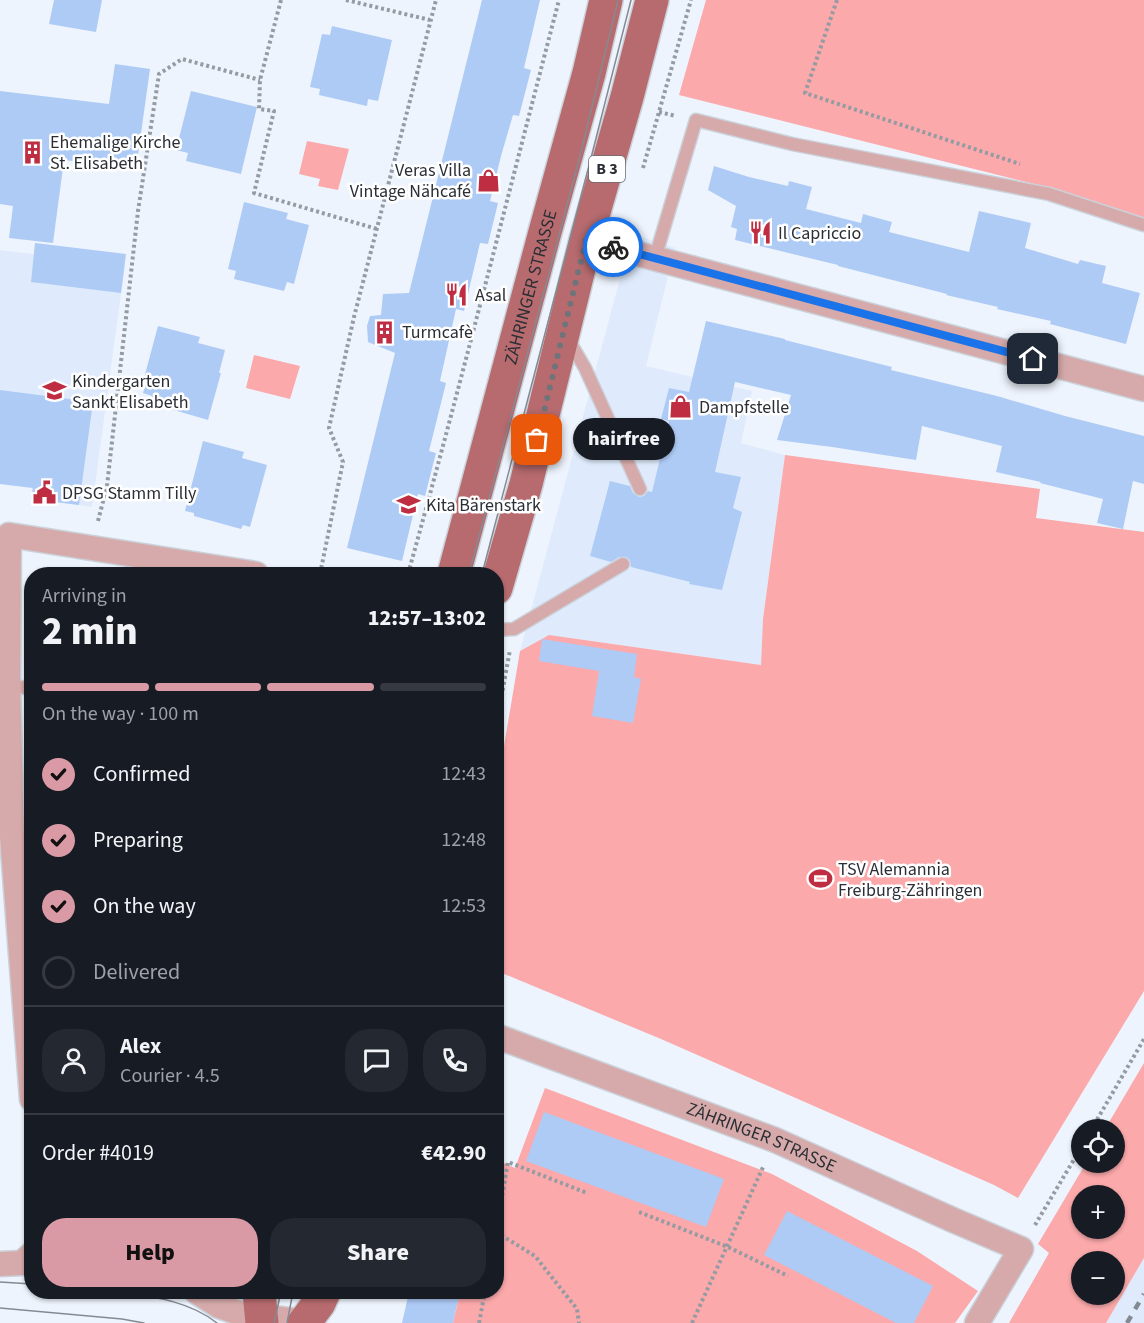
<!DOCTYPE html>
<html lang="en">
<head>
<meta charset="utf-8">
<style>
  :root { --surface:#171b24; --page:#242831; --text:#f1f3f6; --muted:#9ea1a6; --line:#363941; --accent:#da9aa5 }
  body { margin:0; font-family:"Source Sans 3",sans-serif; background:var(--page); color:var(--text); height:100vh; display:flex; flex-direction:column; font-size:22px; white-space:nowrap }
  * { box-sizing:border-box; margin:0 }
  p { font-size:20px; color:var(--muted) }
  .icon { flex:none; width:33px; height:33px; fill:none; stroke:currentColor; stroke-width:2; stroke-linecap:round; stroke-linejoin:round }
  .map { position:relative; flex:1; overflow:hidden }
  .panel { position:absolute; left:24px; top:567px; width:480px; height:732px; display:flex; flex-direction:column; background:var(--surface); border-radius:24px; box-shadow:0 2px 4px #0004 }
  .panel>* { flex:none }
  .buttons { position:absolute; left:1071px; top:1119px; display:grid; gap:12px }
  .buttons a { display:grid; place-items:center; width:54px; height:54px; border-radius:50%; background:var(--surface); box-shadow:0 2px 4px #0004; font-size:30px }
  .pin { position:absolute; display:grid; place-items:center; width:51px; height:51px; color:#fff; margin:-26px; border-radius:12px; box-shadow:0 3px 9px #0006 }
  .courier { position:absolute; display:grid; place-items:center; width:60px; height:60px; margin:-30px; border:4px solid #1a73e8; border-radius:50%; background:#fff; color:#222; box-shadow:0 2px 8px #0007 }
  .bubble { position:absolute; height:42px; border-radius:21px; background:var(--surface); box-shadow:0 2px 4px #0004; font-size:20px; font-weight:800; line-height:42px; text-align:center }
  .summary em { font-style:normal; font-weight:800 }
  .summary div { display:flex; flex-direction:column-reverse }
  .summary { display:flex; align-items:center; justify-content:space-between; height:102px; padding:0 18px }
  h1 { font-size:39px; font-weight:800; line-height:45px }
  .bar { display:grid; grid-template-columns:repeat(4,1fr); gap:9px 6px; align-content:center; height:72px; padding:0 18px }
  .bar i { height:8px; border-radius:4px; background:var(--line) }
  .bar .on { background:var(--accent) }
  .bar p { grid-column:span 4 }
  .line { display:flex; align-items:center; gap:15px; padding:0 18px; border-top:2px solid var(--line) }
  .line div { flex:1 }
  .round { display:grid; place-items:center; flex:none; width:63px; height:63px; border-radius:24px; background:var(--page) }
  ol { padding:0 18px; list-style:none }
  li { display:flex; align-items:center; gap:18px; height:66px }
  li p { margin-inline-start:auto }
  li .icon { padding:6px; border-radius:50%; background:var(--accent); color:#111; stroke-width:4 }
  li:last-child { color:var(--muted) }
  li i { width:33px; height:33px; border:3px solid var(--line); border-radius:50% }
  .button { display:flex; gap:12px; margin-top:auto; padding:12px 18px }
  .button a { flex:1; height:69px; border-radius:24px; background:var(--accent); color:#111; font-size:24px; font-weight:800; line-height:69px; text-align:center }
  .button a+a { background:var(--page); color:var(--text) }
  .map>svg:first-child { display:block }
</style>
</head>
<body>
<div class="map">
<svg width="1144" height="1323" viewBox="0 0 1144 1323">
  <rect width="100%" height="100%" fill="#eef4fd"/>
  <path fill="#dfebfc" d="M632,234L675,248L646,366L752,391L741,443L785,455L763,619L761,665L549,635L520,651Z
    M0,250L125,265L92,507L31,499L32,488L0,484Z
    M1144,1258V1323H1106L1124,1292Z"/>
  <path fill="#fba9ab" fill-rule="evenodd" d="M706,0H1144V218L1050,188L679,95Z
    M307,141L349,149L338,190L318,186L320,179L299,174Z
    M254,355L300,366L290,399L246,388Z
    M785,455L1040,489L1036,518L1144,532V991L1018,1198L994,1185L661,1039L497,971V788L520,651L549,635L761,665L763,619Z
    M1144,1063V1258L1106,1323H1009L1049,1253L1038,1244L1086,1163L1114,1162V1130L1105,1129ZM1082,1196H1114V1228H1082ZM1082,1262H1114V1294H1082Z
    M545,1088L772,1174L917,1251L978,1291L955,1323H453L460,1292H496L497,1160L515,1168Z"/>
  <path fill="#aecbf6" d="M54,0H102L96,32L49,24Z
    M482,0H540L524,68L531,70L519,116L513,115L501,156L490,201L498,203L488,244L480,243L464,311L456,309L440,381L446,383L429,451L436,453L425,496L418,494L402,561L347,548L395,353L368,342L367,326L370,316L381,315L383,294L409,293Z
    M332,26L392,40L378,101L368,99L367,106L319,95L320,89L310,87L322,34L330,35Z
    M115,64L150,69L136,169L64,160L53,243L9,238L13,206L0,204V91L109,104Z
    M191,91L257,107L241,174L186,161L188,153L176,150Z
    M714,166L749,177L788,186L789,181L812,187L806,209L861,223L863,214L892,222L889,232L969,252L979,211L1031,223L1025,248L1078,264L1080,260L1106,266L1102,283L1140,293L1126,344L1050,324L1051,321L997,309L998,307L946,295L947,294L838,266V265L735,240L737,229L731,227L736,206L708,190Z
    M244,202L288,213L286,219L309,225L294,284L287,282L284,291L234,279L236,271L228,269Z
    M35,243L126,254L121,293L31,282Z
    M706,321L785,339V340L892,367L891,370L997,396L1065,416L1144,436V484L1133,481L1123,529L1097,523L1103,499L1040,483L1041,482L996,472L1002,446L922,426L916,460L832,447L777,440L791,395L735,382L715,472L741,477L733,508L742,512L722,590L689,584L690,582L631,567L630,560L626,557H619L611,562L590,556L610,481L630,486L633,493L639,497L644,496L648,491L652,492L669,421L661,419L669,388L689,392Z
    M158,326L200,337L198,343L225,350L219,373H221L208,420L150,403L152,396L143,393L147,379L144,378Z
    M0,390L93,402L79,505L31,499L33,488L0,484Z
    M203,441L244,452L242,458L267,465L250,527L243,525L241,529L194,516V513L185,511Z
    M542,639L637,654L634,677L641,679L633,723L592,716L599,671L539,661Z
    M544,1112L724,1179L706,1227L526,1161Z
    M787,1211L933,1286L914,1323H896L764,1255Z
    M409,1292H460L453,1323H402Z"/>
  <g fill="none" stroke-linecap="round" stroke-linejoin="round">
    <defs>
      <path id="service" d="M655,258L696,120L792,144L1049,194L1144,225
        M568,339L585,368L640,489
        M496,630L514,629L623,564
        M8,685L32,689
        M12,836L32,839"/>
      <g id="minor">
        <path d="M586,240L1144,389"/>
        <path id="s1" d="M496,1036L775,1140L953,1220L1021,1249L977,1323"/>
        <path d="M32,1099L12,836L8,685L9,535L256,574"/>
        <path d="M0,1264L22,1263L32,1254"/>
        <path d="M197,1292L219,1306L242,1314L306,1322"/>
      </g>
      <g id="primary">
        <path id="s2" d="M454,574L545,232L589,73L606,0"/>
        <path d="M496,588L526,484L586,240L627,97L652,0"/>
        <path d="M259,1292L262,1323"/>
        <path d="M304,1323L319,1303L324,1292"/>
      </g>
    </defs>
    <use href="#service" stroke="#cbd1d9" stroke-width="15"/>
    <use href="#minor" stroke="#cbd1d9" stroke-width="27"/>
    <use href="#primary" stroke="#cbd1d9" stroke-width="36"/>
    <path stroke="#959ba2" stroke-width="4" stroke-dasharray="3 3" stroke-linecap="butt" d="M281,0L260,80L259,109L274,111L254,193L377,229
      M346,0L430,20
      M837,0L805,93L1020,164
      M659,112L676,116
      M643,168L691,0
      M98,521L107,486L138,211L159,74L182,59L260,80
      M320,574L343,462L329,428L354,317L436,0
      M408,574C461,384 509,191 559,0
      M496,726L510,650
      M1091,1130L1144,1039
      M639,1212L728,1247L788,1276
      M1035,1225L1082,1146
      M496,1231L508,1162L587,1193
      M496,1232L535,1256L577,1309L579,1323
      M479,1323L485,1292
      M692,1323L764,1165"/>
    <use href="#service" stroke="#d6aaaa" stroke-width="12"/>
    <use href="#minor" stroke="#d6aaaa" stroke-width="24"/>
    <use href="#primary" stroke="#b76b6e" stroke-width="33"/>
    <path stroke="#858a92" stroke-width="1.5" d="M469,574L580,156L618,0
      M482,574L591,158L631,0
      M0,1282L32,1284
      M120,1292C154,1297 189,1301 217,1323
      M0,1308L122,1319L144,1323
      M274,1323L281,1292
      M287,1323L293,1292"/>
    <path stroke="#858a92" stroke-width="4.5" stroke-dasharray="8 8" stroke-linecap="butt" d="M1127,1323L1144,1294"/>
  </g>
  <g fill="none" stroke-linecap="round" stroke-linejoin="round">
    <path stroke="#6f747b" stroke-width="6" stroke-dasharray="0 10.8" d="M537,440L586,240L613,247"/>
    <path stroke="#1a73e8" stroke-width="8" d="M613,247L1033,359"/>
  </g>
  <defs>
    <symbol id="building-bare" viewBox="-9 -9 18 18"><path d="M-4-6H4V6H1V3H-1V6H-4ZM-2.5-4.3h1.7v1.8h-1.7ZM.8-4.3h1.7v1.8H.8ZM-2.5-1h1.7V.8h-1.7ZM.8-1h1.7V.8H.8Z" fill="#be2d42" stroke="#fff" stroke-width="2.5" paint-order="stroke"/></symbol>
    <symbol id="shop-bare" viewBox="-9 -9 18 18"><path d="M-5-2.5h2.3a2.7 3.5 0 0 1 5.4 0H5L5.5 6h-11ZM-1.5-2.5h3a1.5 2.3 0 0 0-3 0Z" fill="#be2d42" stroke="#fff" stroke-width="2.5" paint-order="stroke"/></symbol>
    <symbol id="restaurant-bare" viewBox="-9 -9 18 18"><path d="M-5-6h1v4h1v-4h1v4h1v-4h1v5L-1.5 .5V6h-2V.5L-5-1ZM5-6V6H3V1.5H1.5Q1.5-4 5-6Z" fill="#be2d42" stroke="#fff" stroke-width="2.5" paint-order="stroke"/></symbol>
    <symbol id="school-bare" viewBox="-9 -9 18 18"><path d="M0-5L7-2L0 1L-7-2ZM-4 1L0 2.5L4 1V4Q0 6-4 4Z" fill="#be2d42" stroke="#fff" stroke-width="2.5" paint-order="stroke"/></symbol>
    <symbol id="civic-bare" viewBox="-9 -9 18 18"><path d="M-.6-6.5H3V-4.5H.6V-3L4-1V1h2V6H-6V1h2V-1L-.6-3ZM-1.2 2.5V6h2.4V2.5Z" fill="#be2d42" stroke="#fff" stroke-width="2.5" paint-order="stroke"/></symbol>
    <symbol id="stadium-bare" viewBox="-9 -9 18 18"><path d="M0-5a6.5 5 0 1 0 0 10a6.5 5 0 1 0 0-10ZM-3.5-1.8h7v3.6h-7Z" fill="#be2d42" stroke="#fff" stroke-width="2.5" paint-order="stroke"/></symbol>
  </defs>
  <g fill-rule="evenodd">
    <use href="#building-bare" x="16" y="136" width="33" height="33"/>
    <use href="#shop-bare" x="472" y="164" width="33" height="33"/>
    <use href="#restaurant-bare" x="744" y="216" width="33" height="33"/>
    <use href="#restaurant-bare" x="440" y="278" width="33" height="33"/>
    <use href="#building-bare" x="368" y="316" width="33" height="33"/>
    <use href="#school-bare" x="38" y="374" width="33" height="33"/>
    <use href="#shop-bare" x="664" y="390" width="33" height="33"/>
    <use href="#civic-bare" x="28" y="476" width="33" height="33"/>
    <use href="#school-bare" x="392" y="488" width="33" height="33"/>
    <use href="#stadium-bare" x="804" y="862" width="33" height="33"/>
  </g>
  <g text-anchor="middle" dominant-baseline="central" stroke-width="5" stroke-linejoin="round" paint-order="stroke">
    <rect fill="#fff" stroke="#6b6d72" stroke-width="1.5" x="589" y="156" width="36" height="26" rx="4.5"/>
    <g font-size="16" font-weight="bold" fill="#2b2f35">
      <text x="607" y="169">B 3</text>
    </g>
    <g font-size="18" fill="#2b2f35" stroke="#fff" text-anchor="start">
      <text x="50" y="142">Ehemalige Kirche<tspan x="50" dy="21">St. Elisabeth</tspan></text>
      <text x="471" y="170" text-anchor="end">Veras Villa<tspan x="471" dy="21">Vintage Nähcafé</tspan></text>
      <text x="778" y="233">Il Capriccio</text>
      <text x="475" y="295">Asal</text>
      <text x="402" y="332">Turmcafè</text>
      <text x="72" y="381">Kindergarten<tspan x="72" dy="21">Sankt Elisabeth</tspan></text>
      <text x="699" y="407">Dampfstelle</text>
      <text x="62" y="493">DPSG Stamm Tilly</text>
      <text x="426" y="505">Kita Bärenstark</text>
      <text x="838" y="869">TSV Alemannia<tspan x="838" dy="21">Freiburg-Zähringen</tspan></text>
    </g>
    <g font-size="18" fill="#2b2f35" stroke="#fff">
      <text stroke="none"><textPath href="#s2" startOffset="297">ZÄHRINGER STRASSE</textPath></text>
      <text stroke="none"><textPath href="#s1" startOffset="284">ZÄHRINGER STRASSE</textPath></text>
    </g>
  </g>
</svg>
<div class="buttons">
<a><svg class="icon" aria-label="locate" viewBox="0 0 24 24"><circle cx="12" cy="12" r="6"/><path d="M12 2v4M12 18v4M2 12h4M18 12h4"/></svg></a>
<a>+</a>
<a>−</a>
</div>
<div class="pin" style="left:537px;top:440px;background:#ea580c"><svg class="icon" aria-label="bag" viewBox="0 0 24 24"><path d="M5 8h14l-1 12H6zM9 8a3 3 0 0 1 6 0"/></svg></div>
<div class="pin" style="left:1033px;top:359px;background:#1f2937"><svg class="icon" aria-label="home" viewBox="0 0 24 24"><path d="M3 11l9-7 9 7M6 9v11h12V9"/></svg></div>
<div class="courier" style="left:613px;top:247px"><svg class="icon" aria-label="bike" viewBox="0 0 24 24"><circle cx="6" cy="16" r="4"/><circle cx="18" cy="16" r="4"/><path d="M6 16l4-8h5l3 8M10 8l3 8H6M13 5h3"/></svg></div>
<div class="bubble" style="left:573px;top:418px;width:102px">hairfree</div>
<section class="panel">
<div class="summary"><div><h1>2 min</h1><p>Arriving in</p></div><em>12:57–13:02</em></div>
<div class="bar"><i class="on"></i><i class="on"></i><i class="on"></i><i></i><p>On the way · 100 m</p></div>
<ol>
<li><svg class="icon" aria-label="check" viewBox="0 0 24 24"><path d="M5 12l5 5 9-10"/></svg>Confirmed<p>12:43</p></li>
<li><svg class="icon" aria-label="check" viewBox="0 0 24 24"><path d="M5 12l5 5 9-10"/></svg>Preparing<p>12:48</p></li>
<li><svg class="icon" aria-label="check" viewBox="0 0 24 24"><path d="M5 12l5 5 9-10"/></svg>On the way<p>12:53</p></li>
<li><i></i>Delivered</li>
</ol>
<div class="line" style="height:108px"><a class="round"><svg class="icon" aria-label="person" viewBox="0 0 24 24"><circle cx="12" cy="8" r="4"/><path d="M4 21q1-7 8-7t8 7"/></svg></a><div><b>Alex</b><p>Courier · 4.5</p></div><a class="round"><svg class="icon" aria-label="chat" viewBox="0 0 24 24"><path d="M4 5h16v11H9l-5 4z"/></svg></a><a class="round"><svg class="icon" aria-label="phone" viewBox="0 0 24 24"><path d="M5 4h4l2 5-3 2q2 4 5 5l2-3 5 2v4C11 20 4 13 5 4z"/></svg></a></div>
<div class="line" style="height:78px"><div>Order #4019</div><b>€42.90</b></div>
<div class="button"><a>Help</a><a>Share</a></div>
</section>
</div>
</body>
</html>
